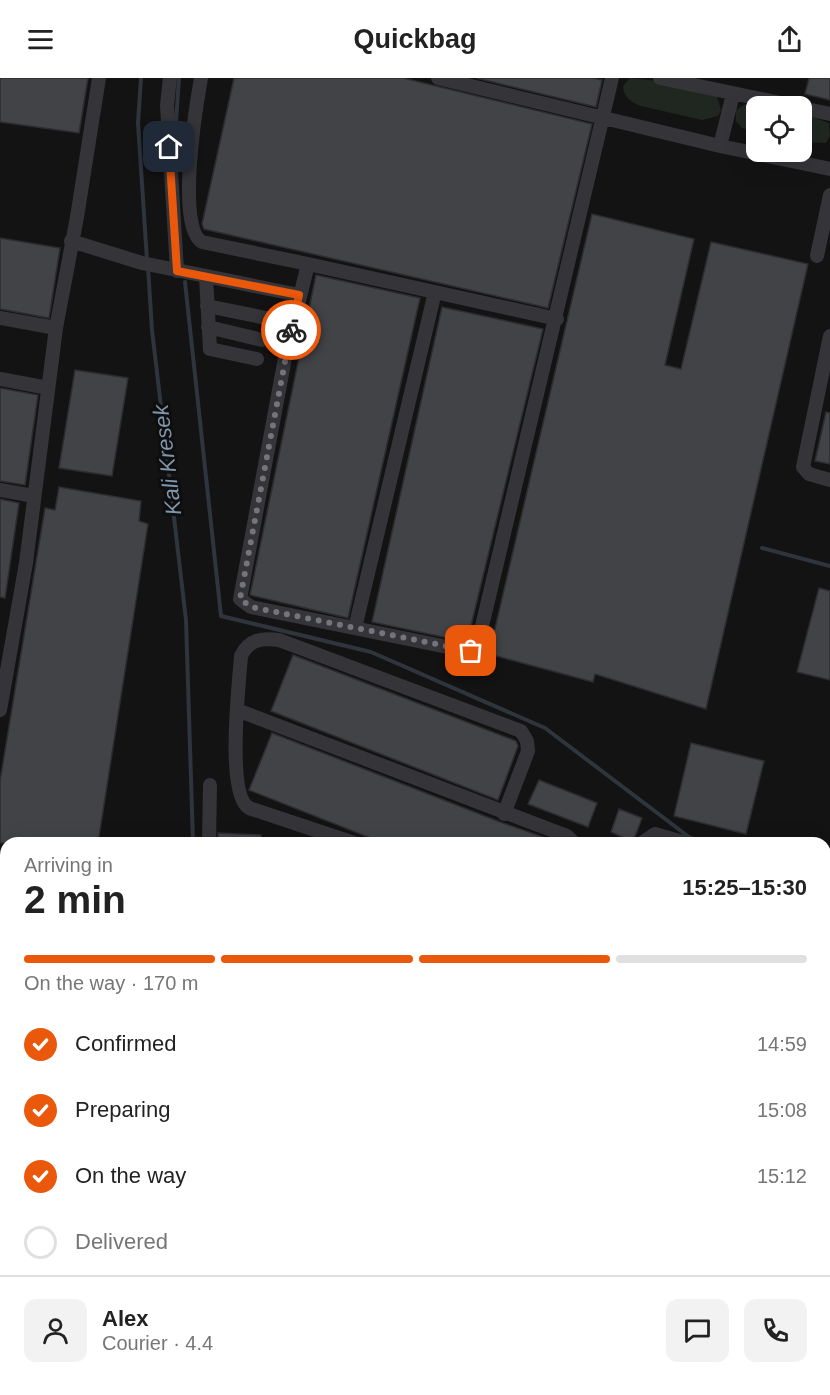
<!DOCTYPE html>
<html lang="en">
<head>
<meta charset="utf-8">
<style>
  :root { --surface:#fff; --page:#f2f2f2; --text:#222; --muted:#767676; --line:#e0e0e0; --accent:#ea580c }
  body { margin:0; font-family:Arial,sans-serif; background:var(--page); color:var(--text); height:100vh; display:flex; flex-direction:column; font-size:22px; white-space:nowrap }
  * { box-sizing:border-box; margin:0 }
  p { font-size:20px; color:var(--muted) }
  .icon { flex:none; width:33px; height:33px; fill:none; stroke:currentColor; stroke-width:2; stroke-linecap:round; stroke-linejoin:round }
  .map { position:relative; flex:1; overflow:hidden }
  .panel { position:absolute; left:0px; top:759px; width:831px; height:558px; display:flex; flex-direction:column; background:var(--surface); border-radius:18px 18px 0 0; box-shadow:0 6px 24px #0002 }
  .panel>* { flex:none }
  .controls { position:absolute; left:746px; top:18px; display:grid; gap:12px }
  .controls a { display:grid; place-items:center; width:66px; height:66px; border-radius:12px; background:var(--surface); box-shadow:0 6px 24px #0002; font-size:30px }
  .pin { position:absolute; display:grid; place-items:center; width:51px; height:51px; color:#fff; margin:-26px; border-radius:12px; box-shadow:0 3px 9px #0006 }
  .courier { position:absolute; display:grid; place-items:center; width:60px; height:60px; margin:-30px; border:4px solid #ea580c; border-radius:50%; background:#fff; color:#222; box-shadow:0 2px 8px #0007 }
  .overview em { font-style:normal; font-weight:700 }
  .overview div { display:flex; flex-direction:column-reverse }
  .overview { display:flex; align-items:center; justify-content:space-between; height:102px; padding:0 24px }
  h1 { font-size:39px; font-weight:700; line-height:45px }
  .bar { display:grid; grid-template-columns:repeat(4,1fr); gap:9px 6px; align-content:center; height:72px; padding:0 24px }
  .bar i { height:8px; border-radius:4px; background:var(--line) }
  .bar .selected { background:var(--accent) }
  .bar p { grid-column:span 4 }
  .line { display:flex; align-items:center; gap:15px; padding:0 24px; border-top:2px solid var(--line) }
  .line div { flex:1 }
  .round { display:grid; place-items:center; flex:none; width:63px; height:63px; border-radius:12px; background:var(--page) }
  ol { padding:0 24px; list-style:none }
  li { display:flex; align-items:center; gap:18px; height:66px }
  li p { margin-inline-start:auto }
  li .icon { padding:6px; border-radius:50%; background:var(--accent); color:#fff; stroke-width:4 }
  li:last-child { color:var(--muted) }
  li i { width:33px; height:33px; border:3px solid var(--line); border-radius:50% }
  header { display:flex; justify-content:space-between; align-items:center; height:78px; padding:0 24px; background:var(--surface); font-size:27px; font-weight:700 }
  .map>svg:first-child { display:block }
</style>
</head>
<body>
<header><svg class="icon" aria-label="menu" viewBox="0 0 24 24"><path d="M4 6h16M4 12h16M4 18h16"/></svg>Quickbag<svg class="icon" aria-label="share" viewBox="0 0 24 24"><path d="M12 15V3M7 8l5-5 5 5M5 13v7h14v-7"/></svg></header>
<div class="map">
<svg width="830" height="1317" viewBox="0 0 830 1317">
  <rect width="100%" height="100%" fill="#131314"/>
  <path fill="#202721" d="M630,0L667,4L717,19L721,32L718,38L702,42L641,28C631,24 624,20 623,8Z
    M749,24L771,28H756V54L742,50L736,43V32Z
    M801,35L829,45L830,58L826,65L801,64Z"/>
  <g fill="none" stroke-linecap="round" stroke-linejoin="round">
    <path stroke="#2e353c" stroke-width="4" d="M141,0L138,45L147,182
      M175,58L179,0
      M148,189L152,252L186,542L193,765
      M185,204L221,538L371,574L545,650L689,759L704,765
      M762,470L830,488
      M418,1311L429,1317"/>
  </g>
  <path fill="#424347" stroke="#2d2d30" stroke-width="1.5" d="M0,0H88L79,55L0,44Z
    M234,0H403L592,46L548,230L204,151L202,146Z
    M476,0H593L602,2L596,29Z
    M809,0H830V22L805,16Z
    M592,136L694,161L665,287L681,291L711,164L808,186L706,631L595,596L593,604L489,576Z
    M0,160L60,170L49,240L0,231Z
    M316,197L420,220L348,540L250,517Z
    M442,229L543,251L467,564L372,544Z
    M75,292L128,300L112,398L59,390Z
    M0,310L38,317L25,407L0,403Z
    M826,334L830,335V386L815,383Z
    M59,409L141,423L139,443L148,446L98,765H0V703L45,430L55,432Z
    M0,421L19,425L5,520L0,519Z
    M819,510L830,513V602L797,594Z
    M293,577L516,663L518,668L498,722L271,633Z
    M272,655L500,744L560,765H383L249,712Z
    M691,665L764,683L746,756L674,738Z
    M539,702L597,725L588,749L528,726Z
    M619,731L642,740L633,764L611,754Z
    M218,755L261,757V765H218Z"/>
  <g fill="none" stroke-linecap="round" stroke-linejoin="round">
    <path stroke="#353539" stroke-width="14" d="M170,0L167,27L177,193
      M201,0C196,28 176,149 202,164L308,186L285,280L240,521L251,529L467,573L474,572L478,565L612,0
      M438,0L720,68L830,91
      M660,0L795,28
      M801,30L830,36
      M720,68L733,16
      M71,163L142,185L299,217
      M817,178L830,117
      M308,186L557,241
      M206,199L210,271L257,281
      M207,228L266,240
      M0,240L56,250
      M208,249L262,262
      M830,258L803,389L809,396L830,402
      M0,301L48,310
      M0,412L34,418
      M355,550L435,214
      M0,632L26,485L56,250L77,139L99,0
      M237,632L567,758L574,765
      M209,765L210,707
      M354,765L249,730C226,716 239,606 241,578C249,561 262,560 279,562L521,653L527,663L528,673L504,736
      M642,765L655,756L686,765
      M825,815L830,817
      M0,862L6,861
      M825,961L830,963
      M0,1074L6,1075
      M0,1169L6,1136
      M0,1251L6,1252
      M564,1311L566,1317
      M142,1317L143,1311"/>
    <path stroke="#515258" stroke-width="16" d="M0,1000L6,1001
      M825,1076L830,1079"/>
  </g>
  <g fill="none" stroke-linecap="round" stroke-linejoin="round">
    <path stroke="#73757b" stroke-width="6" stroke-dasharray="0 10.8" d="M291,252L240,521L251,529L471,573"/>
    <path stroke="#ea580c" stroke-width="8" d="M169,69L177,193L299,217L291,252"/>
  </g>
  <g text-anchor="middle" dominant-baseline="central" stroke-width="6" stroke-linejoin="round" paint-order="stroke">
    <g font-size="22" font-style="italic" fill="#8096ab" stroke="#0e0e0f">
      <text transform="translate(167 382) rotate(-97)">Kali Kresek</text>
    </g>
  </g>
</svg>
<div class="controls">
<a><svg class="icon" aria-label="locate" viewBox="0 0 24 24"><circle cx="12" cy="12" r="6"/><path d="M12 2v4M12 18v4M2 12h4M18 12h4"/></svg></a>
</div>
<div class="pin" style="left:471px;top:573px;background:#ea580c"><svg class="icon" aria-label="bag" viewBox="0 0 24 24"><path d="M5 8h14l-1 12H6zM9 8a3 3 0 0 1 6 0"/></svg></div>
<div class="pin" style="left:169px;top:69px;background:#1f2937"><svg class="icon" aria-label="home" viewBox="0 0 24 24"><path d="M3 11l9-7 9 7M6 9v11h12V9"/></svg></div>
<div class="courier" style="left:291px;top:252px"><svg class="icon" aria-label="bike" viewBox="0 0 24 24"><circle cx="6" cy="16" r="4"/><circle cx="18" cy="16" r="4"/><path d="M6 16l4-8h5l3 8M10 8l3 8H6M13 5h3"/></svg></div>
<section class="panel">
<div class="overview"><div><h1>2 min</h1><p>Arriving in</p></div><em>15:25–15:30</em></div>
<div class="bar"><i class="selected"></i><i class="selected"></i><i class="selected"></i><i></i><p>On the way · 170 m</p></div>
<ol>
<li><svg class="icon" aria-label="check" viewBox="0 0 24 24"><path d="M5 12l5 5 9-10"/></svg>Confirmed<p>14:59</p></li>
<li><svg class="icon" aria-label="check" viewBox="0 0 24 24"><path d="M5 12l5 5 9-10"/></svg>Preparing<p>15:08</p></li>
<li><svg class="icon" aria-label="check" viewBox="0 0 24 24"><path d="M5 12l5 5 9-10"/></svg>On the way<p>15:12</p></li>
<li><i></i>Delivered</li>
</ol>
<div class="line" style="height:108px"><a class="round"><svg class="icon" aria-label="person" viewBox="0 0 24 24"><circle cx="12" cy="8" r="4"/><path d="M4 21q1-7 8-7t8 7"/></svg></a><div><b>Alex</b><p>Courier · 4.4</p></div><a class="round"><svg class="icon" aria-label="chat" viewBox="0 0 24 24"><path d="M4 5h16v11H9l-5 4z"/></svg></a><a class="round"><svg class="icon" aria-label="phone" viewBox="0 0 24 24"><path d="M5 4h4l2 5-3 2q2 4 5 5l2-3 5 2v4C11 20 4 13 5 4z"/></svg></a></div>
</section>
</div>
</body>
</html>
